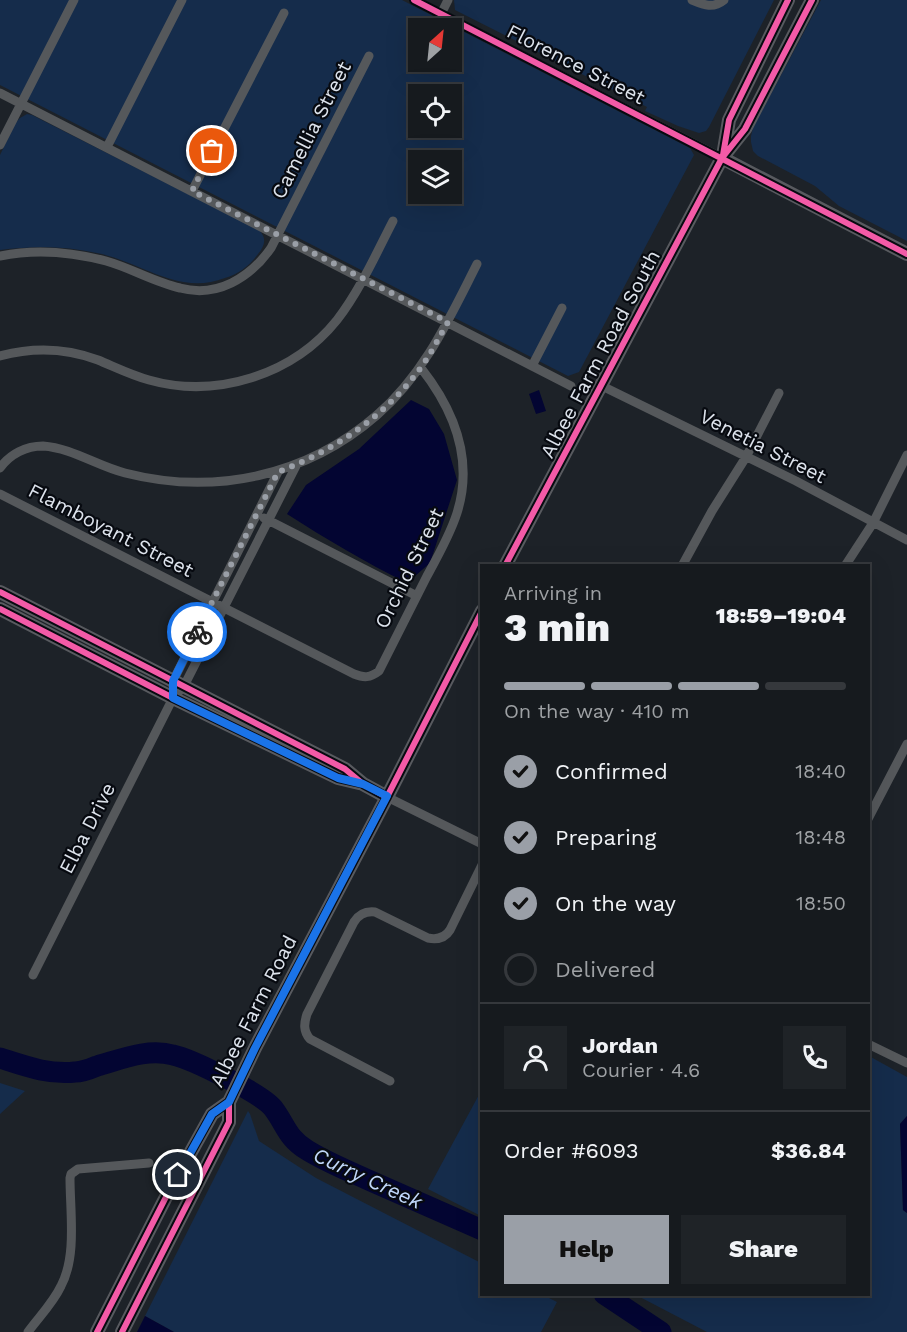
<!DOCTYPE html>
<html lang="en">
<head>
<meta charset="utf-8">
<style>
  :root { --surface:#161a1e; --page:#1f2327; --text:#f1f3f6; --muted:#9ea1a4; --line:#35383c; --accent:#9a9fa7 }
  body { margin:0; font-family:"Work Sans",sans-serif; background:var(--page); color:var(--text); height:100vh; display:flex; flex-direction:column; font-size:22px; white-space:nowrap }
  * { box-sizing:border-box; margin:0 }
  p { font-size:20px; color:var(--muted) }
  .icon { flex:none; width:33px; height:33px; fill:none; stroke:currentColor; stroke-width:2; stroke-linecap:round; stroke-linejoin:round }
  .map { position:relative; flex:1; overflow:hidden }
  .panel { position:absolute; left:480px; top:564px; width:390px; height:732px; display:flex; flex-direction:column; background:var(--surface); border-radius:0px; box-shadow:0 6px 24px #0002,0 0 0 2px var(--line) }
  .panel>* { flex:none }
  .needle { width:39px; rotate:27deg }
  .fabs { position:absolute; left:408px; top:18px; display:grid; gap:12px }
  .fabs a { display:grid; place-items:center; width:54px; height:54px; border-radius:0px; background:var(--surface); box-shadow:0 6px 24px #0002,0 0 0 2px var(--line); font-size:30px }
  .pin { position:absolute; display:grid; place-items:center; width:51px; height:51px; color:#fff; margin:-26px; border:3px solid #fff; border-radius:50%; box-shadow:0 2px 6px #0007 }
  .courier { position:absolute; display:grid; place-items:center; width:60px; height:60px; margin:-30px; border:4px solid #1a73e8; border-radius:50%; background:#fff; color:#222; box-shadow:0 2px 8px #0007 }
  .overview em { font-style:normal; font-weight:800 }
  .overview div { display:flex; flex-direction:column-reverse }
  .overview { display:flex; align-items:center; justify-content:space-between; height:102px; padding:0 24px }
  h1 { font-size:39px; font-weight:800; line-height:45px }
  .bar { display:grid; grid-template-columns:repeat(4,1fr); gap:9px 6px; align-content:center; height:72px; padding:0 24px }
  .bar i { height:8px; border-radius:4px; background:var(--line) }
  .bar .on { background:var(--accent) }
  .bar p { grid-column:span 4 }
  .line { display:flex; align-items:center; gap:15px; padding:0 24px; border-top:2px solid var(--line) }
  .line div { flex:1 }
  .round { display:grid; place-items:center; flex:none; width:63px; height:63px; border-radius:0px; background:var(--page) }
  ol { padding:0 24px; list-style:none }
  li { display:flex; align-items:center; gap:18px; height:66px }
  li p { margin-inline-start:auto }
  li .icon { padding:6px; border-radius:50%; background:var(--accent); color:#111; stroke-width:4 }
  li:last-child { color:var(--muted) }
  li i { width:33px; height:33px; border:3px solid var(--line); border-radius:50% }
  .action { display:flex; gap:12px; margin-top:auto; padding:12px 24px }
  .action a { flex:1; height:69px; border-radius:0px; background:var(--accent); color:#111; font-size:24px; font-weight:800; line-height:69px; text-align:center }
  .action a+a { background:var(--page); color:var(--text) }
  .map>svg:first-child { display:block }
</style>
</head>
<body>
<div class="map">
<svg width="907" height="1332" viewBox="0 0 907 1332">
  <rect width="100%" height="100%" fill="#1d2228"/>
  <path fill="#152c4b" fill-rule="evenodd" d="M0,0H402L690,148L694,155L579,372L568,376L0,85ZM418,28H452V62H418ZM418,94H452V128H418ZM418,160H452V194H418Z
    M454,0H774L709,127L706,131L699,133L678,126L645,111L647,107L455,10Z
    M821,0H907V241L839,206L815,186L758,156L753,151L751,142V136L753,128Z
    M27,114L32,115L259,230C267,238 265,246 258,254C250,265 239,274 225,278C178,296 142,262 97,253C65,246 32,246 0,250V155L16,122L20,118Z
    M869,1056L907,1077V1116L900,1124L903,1210L907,1213V1332H707L636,1295L868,1294Z
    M0,1083L25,1091L0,1114Z
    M481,1091V1216L428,1189Z
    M248,1111L250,1114L259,1141L316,1178L481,1263L482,1294L543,1295L557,1302L541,1332H174L145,1316Z"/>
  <path fill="#030532" d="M539,390L546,411L536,414L529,394Z
    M411,400L429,409L444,434L457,480L430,563L407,583C365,562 326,539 287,514L306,485L359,449Z
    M907,1116V1213L903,1210L900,1124Z
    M145,1316L174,1332H137Z"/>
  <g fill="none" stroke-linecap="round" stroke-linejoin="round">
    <path stroke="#030532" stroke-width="21" d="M0,1058C25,1066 49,1075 75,1072C83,1072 90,1069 97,1066C122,1059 148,1048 173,1055C192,1059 262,1094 273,1108C286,1125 287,1138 307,1150C328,1163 351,1172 373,1182C409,1198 445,1214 482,1230
      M604,1294L661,1332"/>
    <path stroke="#55585b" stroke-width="9" d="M414,0L722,158
      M692,0C704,5 713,9 724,0
      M441,14L448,0
      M0,93L571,386
      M0,145L74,0
      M107,147L182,0
      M192,191L284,13
      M0,256C34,249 72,252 106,261C131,268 154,282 180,288C217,298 250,278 271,248L369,56
      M0,356C33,347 66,348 98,360C115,367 131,375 149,380C216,399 293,375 337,320C360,290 376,254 393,221
      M532,366L562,308
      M602,386L796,481L907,540
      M0,468C10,454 26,446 43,446C72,448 97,466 125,473C215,496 307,476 377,415C425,373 449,319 477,264
      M0,494L354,674C364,678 370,678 379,671C395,639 411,608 427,576C438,556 450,535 457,513C474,459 454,410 421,368
      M264,518L417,596
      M682,566L712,511L746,457L779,393
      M845,566L873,523L907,455
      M173,686V681L278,472
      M387,797L482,844
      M868,819L907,744
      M33,975L173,698L184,686L297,464
      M868,1044L907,1063
      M390,1081L310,1039C303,1031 304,1023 307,1014L354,922C359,914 366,911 375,912L428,938C438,940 445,938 450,930L482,865
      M28,1332C39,1317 53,1303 61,1286C77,1256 70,1212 70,1178L71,1174L78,1169L149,1163"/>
    <path stroke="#585a5f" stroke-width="14" d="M723,156L729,120L788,0
      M722,158L907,254
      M505,566L722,158L745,129L812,0
      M0,592L345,769L363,784L387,797
      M0,609L173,698L338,778L359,783
      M97,1332L167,1195L212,1114L229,1102L255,1048L387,797L482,611
      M122,1332L229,1122V1102"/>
    <defs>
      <path id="cycleway" d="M414,0L907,254
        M723,155L729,120L788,0
        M505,566L722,158L745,129L812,0
        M0,592L345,769L363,784L387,797
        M0,609L173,698L338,778L361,783
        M97,1332L167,1195L212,1114L229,1102L255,1048L387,797L482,611
        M122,1332L229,1122V1102"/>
    </defs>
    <use href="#cycleway" stroke="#070a10" stroke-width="10"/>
    <use href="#cycleway" stroke="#f35aa7" stroke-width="6"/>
  </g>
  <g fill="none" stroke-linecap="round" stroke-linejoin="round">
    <path stroke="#9a9fa7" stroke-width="6" stroke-dasharray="0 10.8" d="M197,632L278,472C335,450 386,416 422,366C432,352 439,337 448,322L192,191L212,151"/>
    <path stroke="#1a73e8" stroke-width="8" d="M178,1175L212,1114L229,1102L255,1048L387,796L363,784L338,778L173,698V681L197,632"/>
  </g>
  <g text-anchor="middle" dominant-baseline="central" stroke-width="4.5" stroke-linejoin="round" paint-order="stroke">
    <g font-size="20" fill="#dde3ec" stroke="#070a10">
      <text transform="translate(576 64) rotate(27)">Florence Street</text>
      <text transform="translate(311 130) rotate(-63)">Camellia Street</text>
      <text transform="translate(600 354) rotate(-62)">Albee Farm Road South</text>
      <text transform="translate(763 446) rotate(27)">Venetia Street</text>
      <text transform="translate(111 530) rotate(27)">Flamboyant Street</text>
      <text transform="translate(409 568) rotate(-64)">Orchid Street</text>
      <text transform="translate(87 828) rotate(-63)">Elba Drive</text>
      <text transform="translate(253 1011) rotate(-63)">Albee Farm Road</text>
    </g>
    <g font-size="21" font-style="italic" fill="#c0d7f9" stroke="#070a10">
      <text transform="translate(368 1178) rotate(25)">Curry Creek</text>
    </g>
  </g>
</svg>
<div class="fabs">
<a><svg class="needle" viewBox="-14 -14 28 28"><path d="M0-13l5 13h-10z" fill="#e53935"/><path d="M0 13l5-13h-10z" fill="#9ea1a4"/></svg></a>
<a><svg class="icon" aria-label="locate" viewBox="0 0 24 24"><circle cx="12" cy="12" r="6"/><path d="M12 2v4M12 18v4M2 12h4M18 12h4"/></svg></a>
<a><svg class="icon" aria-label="layers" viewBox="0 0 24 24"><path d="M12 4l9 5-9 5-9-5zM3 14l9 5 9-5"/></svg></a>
</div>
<div class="pin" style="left:212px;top:151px;background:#ea580c"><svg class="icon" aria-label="bag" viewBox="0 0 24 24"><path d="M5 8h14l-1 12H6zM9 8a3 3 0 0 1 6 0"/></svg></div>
<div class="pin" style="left:178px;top:1175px;background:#1f2937"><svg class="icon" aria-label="home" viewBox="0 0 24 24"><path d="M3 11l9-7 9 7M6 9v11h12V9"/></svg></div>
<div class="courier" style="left:197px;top:632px"><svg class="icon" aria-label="bike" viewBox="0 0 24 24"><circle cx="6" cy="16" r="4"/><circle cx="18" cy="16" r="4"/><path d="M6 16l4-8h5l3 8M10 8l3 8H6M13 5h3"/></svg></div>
<section class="panel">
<div class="overview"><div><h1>3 min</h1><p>Arriving in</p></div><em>18:59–19:04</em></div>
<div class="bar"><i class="on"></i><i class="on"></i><i class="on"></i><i></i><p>On the way · 410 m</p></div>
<ol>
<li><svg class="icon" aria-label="check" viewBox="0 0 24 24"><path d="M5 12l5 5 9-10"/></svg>Confirmed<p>18:40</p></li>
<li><svg class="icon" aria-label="check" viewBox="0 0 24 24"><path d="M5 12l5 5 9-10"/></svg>Preparing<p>18:48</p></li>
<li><svg class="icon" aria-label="check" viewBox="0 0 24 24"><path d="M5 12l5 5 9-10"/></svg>On the way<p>18:50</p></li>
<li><i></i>Delivered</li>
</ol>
<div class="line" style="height:108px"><a class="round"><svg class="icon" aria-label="person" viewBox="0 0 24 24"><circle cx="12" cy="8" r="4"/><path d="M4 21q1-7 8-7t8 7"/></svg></a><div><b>Jordan</b><p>Courier · 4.6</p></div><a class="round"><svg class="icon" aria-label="phone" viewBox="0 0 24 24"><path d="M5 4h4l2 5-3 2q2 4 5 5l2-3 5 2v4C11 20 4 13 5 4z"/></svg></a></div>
<div class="line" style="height:78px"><div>Order #6093</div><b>$36.84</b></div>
<div class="action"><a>Help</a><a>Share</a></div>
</section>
</div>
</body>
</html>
